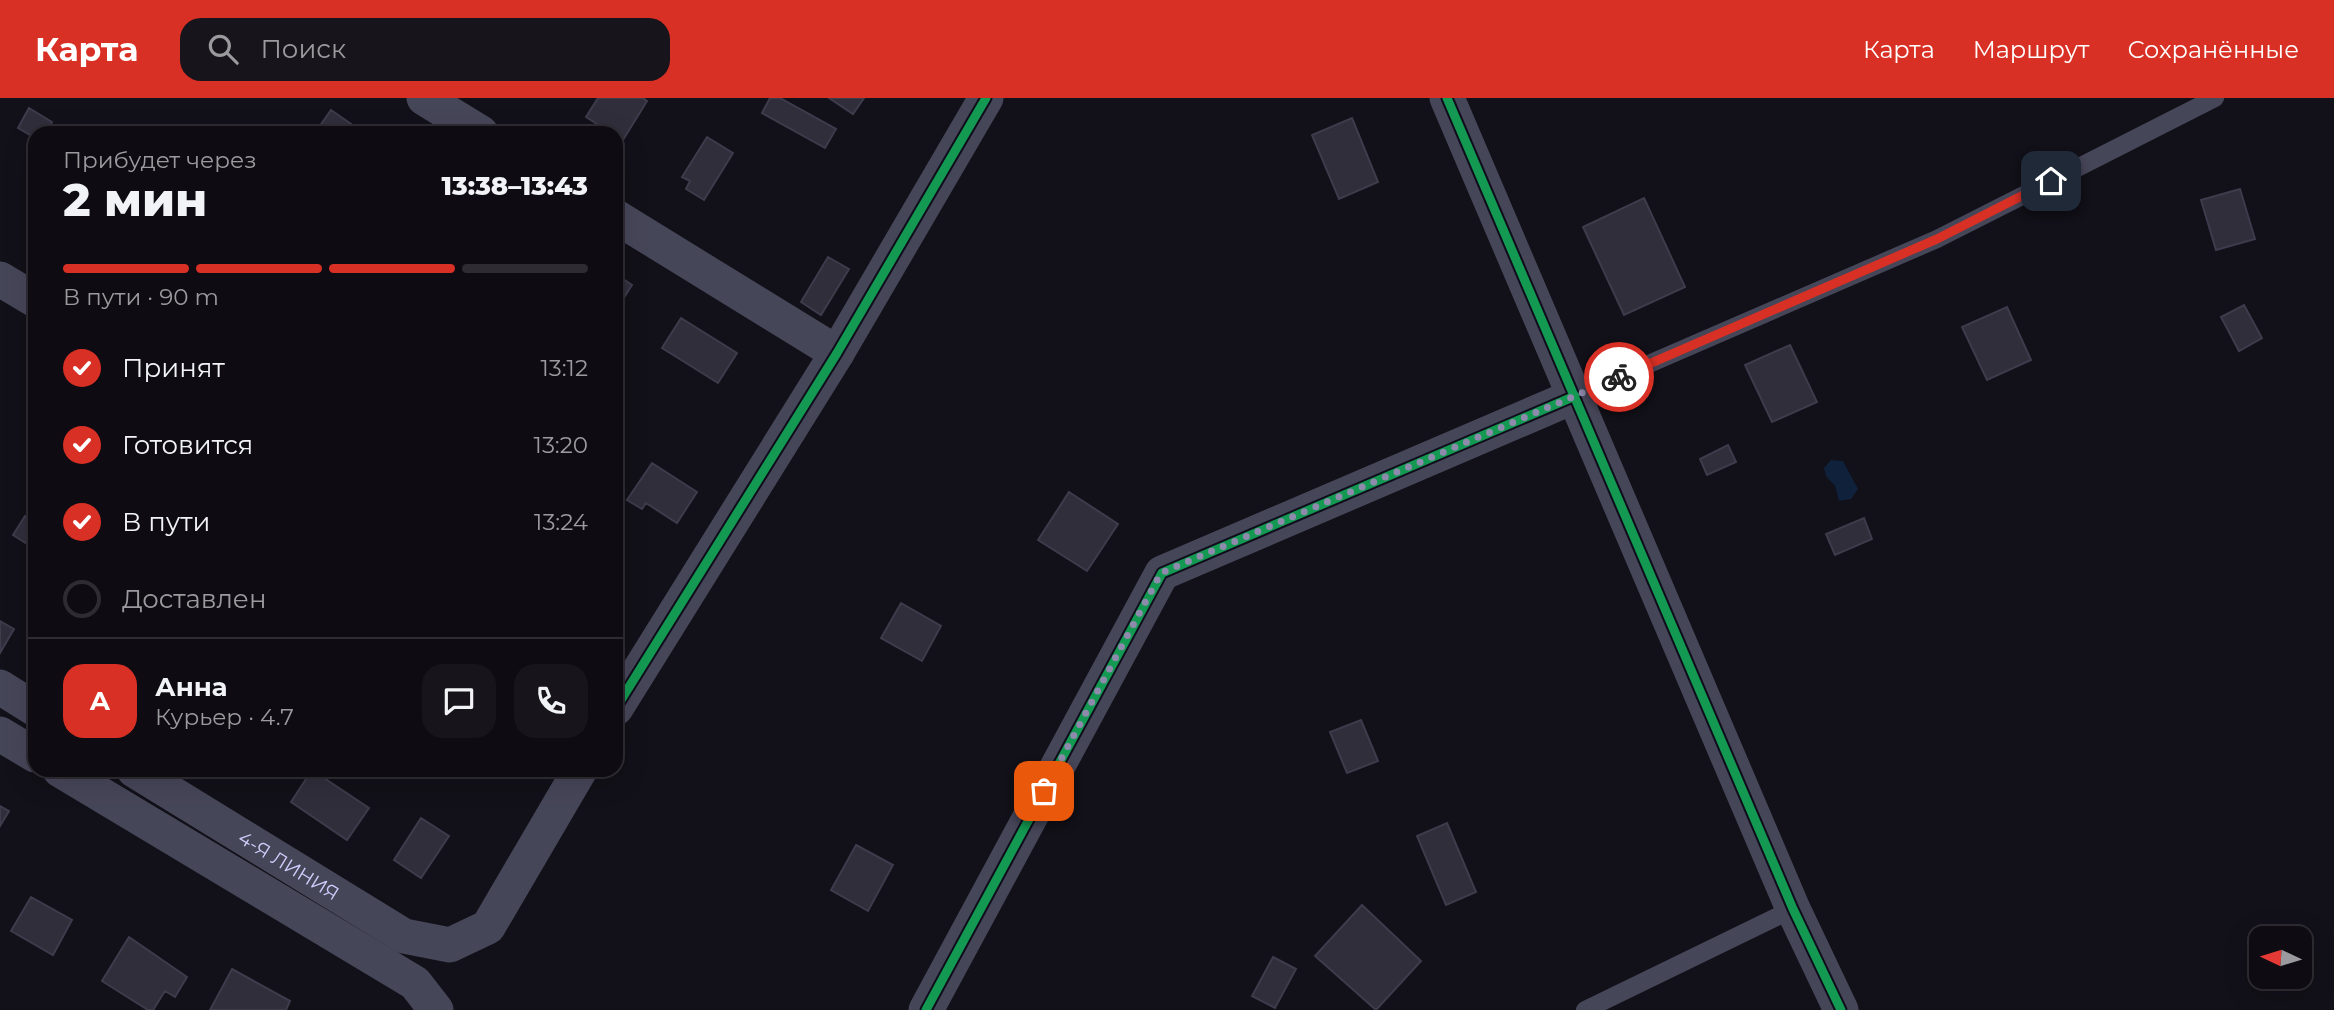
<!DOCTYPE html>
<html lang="ru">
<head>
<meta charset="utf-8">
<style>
  :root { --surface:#0e0c12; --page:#17151b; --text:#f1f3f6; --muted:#9b9b9f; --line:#2e2c32; --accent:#d93025 }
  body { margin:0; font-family:Montserrat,sans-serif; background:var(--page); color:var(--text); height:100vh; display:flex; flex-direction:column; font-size:26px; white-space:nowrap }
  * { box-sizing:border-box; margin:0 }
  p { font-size:23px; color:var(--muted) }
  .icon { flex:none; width:38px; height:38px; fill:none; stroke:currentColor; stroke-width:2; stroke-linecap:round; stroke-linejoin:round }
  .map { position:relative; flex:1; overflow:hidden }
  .panel { position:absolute; left:28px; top:28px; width:595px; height:651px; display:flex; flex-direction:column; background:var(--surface); border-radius:21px; box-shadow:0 7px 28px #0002,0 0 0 2px var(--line) }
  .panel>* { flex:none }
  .needle { width:46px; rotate:274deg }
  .controls { position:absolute; left:2249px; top:828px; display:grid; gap:14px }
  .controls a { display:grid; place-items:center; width:63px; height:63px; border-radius:14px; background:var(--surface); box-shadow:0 7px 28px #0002,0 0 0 2px var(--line); font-size:35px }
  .pin { position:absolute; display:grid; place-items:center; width:60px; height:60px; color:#fff; margin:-30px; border-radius:14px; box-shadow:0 4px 10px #0006 }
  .courier { position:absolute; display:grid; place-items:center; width:70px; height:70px; margin:-35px; border:5px solid #d93025; border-radius:50%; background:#fff; color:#222; box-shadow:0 2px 9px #0007 }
  .headline em { font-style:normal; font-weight:800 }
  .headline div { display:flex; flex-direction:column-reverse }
  .headline { display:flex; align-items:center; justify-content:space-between; height:119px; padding:0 35px }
  h1 { font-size:46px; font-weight:800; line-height:52px }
  .bar { display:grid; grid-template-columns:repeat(4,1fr); gap:10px 7px; align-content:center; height:84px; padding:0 35px }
  .bar i { height:9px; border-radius:5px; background:var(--line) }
  .bar .active { background:var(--accent) }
  .bar p { grid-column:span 4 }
  .line { display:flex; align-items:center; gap:18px; padding:0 35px; border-top:2px solid var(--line) }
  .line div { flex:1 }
  .round { display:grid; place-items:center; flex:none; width:74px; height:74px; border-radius:21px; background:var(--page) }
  ol { padding:0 35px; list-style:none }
  li { display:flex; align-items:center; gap:21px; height:77px }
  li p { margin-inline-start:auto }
  li .icon { padding:7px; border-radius:50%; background:var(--accent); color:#fff; stroke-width:4 }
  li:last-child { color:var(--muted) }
  li i { width:38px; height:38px; border:4px solid var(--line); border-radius:50% }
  header { display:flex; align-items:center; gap:42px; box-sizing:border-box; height:98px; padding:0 35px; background:var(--accent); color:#fff }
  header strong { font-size:33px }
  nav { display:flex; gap:38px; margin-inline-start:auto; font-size:24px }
  .search { width:490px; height:63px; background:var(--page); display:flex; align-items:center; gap:18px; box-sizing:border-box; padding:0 24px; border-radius:21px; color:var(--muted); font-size:26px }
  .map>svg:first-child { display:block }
</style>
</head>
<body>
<header>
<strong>Карта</strong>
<div class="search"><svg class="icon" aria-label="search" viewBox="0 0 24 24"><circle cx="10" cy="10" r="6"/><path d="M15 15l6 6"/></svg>Поиск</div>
<nav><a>Карта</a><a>Маршрут</a><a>Сохранённые</a></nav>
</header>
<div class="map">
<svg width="2334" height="912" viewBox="0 0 2334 912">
  <rect width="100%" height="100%" fill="#121018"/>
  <path fill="#0f213b" d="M1831,362L1843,363L1858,391L1851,401L1839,403L1835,388L1826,378L1824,370Z"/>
  <path fill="#302e3b" stroke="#3e3b4c" stroke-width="2" d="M598,0H643L647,3L623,42L616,38V35H611L586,19Z
    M770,0H780L836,31L825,50L762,15Z
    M829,0H864L853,16Z
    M29,10L52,24L45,35H35V40L18,30Z
    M331,12L364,35H315Z
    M1352,20L1378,84L1339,101L1312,37Z
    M707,39L733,55L704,102L686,91L690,83L682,79Z
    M2240,91L2255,141L2216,152L2201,102Z
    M1644,100L1685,189L1624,217L1583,129Z
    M828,159L849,171L821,217L801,204Z
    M616,176L632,187L616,212Z
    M2244,207L2262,240L2239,253L2221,219Z
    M2007,209L2031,262L1987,282L1962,229Z
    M681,220L737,255L718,285L662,250Z
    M1790,247L1817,304L1772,324L1745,267Z
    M1728,347L1736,364L1707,377L1700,361Z
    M652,365L697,394L677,425L646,405L642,411L627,402Z
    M1069,394L1118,426L1087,473L1038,442Z
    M25,418L35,424V451L13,437Z
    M1864,420L1872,441L1835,457L1826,436Z
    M901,505L941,528L922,563L881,540Z
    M0,523L14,531L0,555Z
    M1361,622L1378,663L1347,675L1330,634Z
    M312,672L369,710L347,742L291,704Z
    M0,708L9,713L0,728Z
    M421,720L449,738L421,780L394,762Z
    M1447,725L1476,794L1446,807L1417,738Z
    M856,747L893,767L868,813L831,792Z
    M31,799L72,822L53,857L11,833Z
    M1362,807L1421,863L1376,912L1315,858Z
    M129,839L187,879L175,899L165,893L153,912H148L102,883Z
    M1273,859L1296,871L1275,910L1252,898Z
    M232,871L290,903L286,912H210Z"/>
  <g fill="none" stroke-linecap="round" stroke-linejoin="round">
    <path stroke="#464659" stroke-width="18" d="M1575,298L1937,141L2215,0
      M1585,912L1793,811"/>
    <g stroke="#464659" stroke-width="35">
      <path d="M424,0L481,35"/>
      <path d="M1447,0L1793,811L1841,912"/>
      <path d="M616,119L837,255"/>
      <path d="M0,181L35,202"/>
      <path d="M0,589L35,611"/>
      <path d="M616,610L837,255L986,0"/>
      <path d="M0,636L35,657"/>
      <path d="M60,672L415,885L436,912"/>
      <path id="s1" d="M134,672L404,838L450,847L488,829L580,672"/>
      <path d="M926,912L1162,475L1575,298"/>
    </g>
    <defs>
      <path id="cycleway" d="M1447,0L1793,811L1841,912
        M616,610L837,255L986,0
        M926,912L1162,475L1575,298"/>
    </defs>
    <use href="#cycleway" stroke="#0f0d1c" stroke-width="13"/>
    <use href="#cycleway" stroke="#139951" stroke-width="9"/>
  </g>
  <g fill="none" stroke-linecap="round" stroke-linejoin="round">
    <path stroke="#8e8aac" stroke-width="7" stroke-dasharray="0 12.6" d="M1044,693L1161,475L1619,279"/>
    <path stroke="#d93025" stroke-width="9" d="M1619,279L1937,141L2051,83"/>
  </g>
  <g text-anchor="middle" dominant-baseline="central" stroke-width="5" stroke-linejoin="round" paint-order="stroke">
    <g font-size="19" fill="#d0ccfb" stroke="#0f0d1c">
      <text stroke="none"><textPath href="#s1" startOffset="182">4-Я ЛИНИЯ</textPath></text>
    </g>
  </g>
</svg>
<div class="controls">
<a><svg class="needle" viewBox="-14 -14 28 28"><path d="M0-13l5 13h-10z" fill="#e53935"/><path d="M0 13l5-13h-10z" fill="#9b9b9f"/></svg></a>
</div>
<div class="pin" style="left:1044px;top:693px;background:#ea580c"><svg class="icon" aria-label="bag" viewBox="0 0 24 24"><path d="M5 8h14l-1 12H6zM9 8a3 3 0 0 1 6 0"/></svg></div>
<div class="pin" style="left:2051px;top:83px;background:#1f2937"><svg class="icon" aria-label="home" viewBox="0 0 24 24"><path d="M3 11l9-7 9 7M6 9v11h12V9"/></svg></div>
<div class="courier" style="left:1619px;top:279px"><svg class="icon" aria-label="bike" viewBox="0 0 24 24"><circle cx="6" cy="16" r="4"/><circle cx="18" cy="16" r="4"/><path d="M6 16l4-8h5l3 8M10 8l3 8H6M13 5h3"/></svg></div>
<section class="panel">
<div class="headline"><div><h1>2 мин</h1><p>Прибудет через</p></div><em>13:38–13:43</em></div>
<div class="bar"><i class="active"></i><i class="active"></i><i class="active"></i><i></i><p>В пути · 90 m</p></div>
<ol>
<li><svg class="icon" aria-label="check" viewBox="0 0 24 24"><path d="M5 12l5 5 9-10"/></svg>Принят<p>13:12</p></li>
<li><svg class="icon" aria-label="check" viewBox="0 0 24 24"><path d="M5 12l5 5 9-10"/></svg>Готовится<p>13:20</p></li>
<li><svg class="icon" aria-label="check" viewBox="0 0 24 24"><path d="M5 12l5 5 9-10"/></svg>В пути<p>13:24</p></li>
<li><i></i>Доставлен</li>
</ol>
<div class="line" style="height:126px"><b class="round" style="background:var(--accent);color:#fff">А</b><div><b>Анна</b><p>Курьер · 4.7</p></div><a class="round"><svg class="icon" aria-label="chat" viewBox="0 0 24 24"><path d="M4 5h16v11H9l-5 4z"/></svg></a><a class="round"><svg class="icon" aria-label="phone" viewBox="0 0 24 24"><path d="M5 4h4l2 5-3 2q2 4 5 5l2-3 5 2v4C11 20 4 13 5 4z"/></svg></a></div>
</section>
</div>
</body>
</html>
